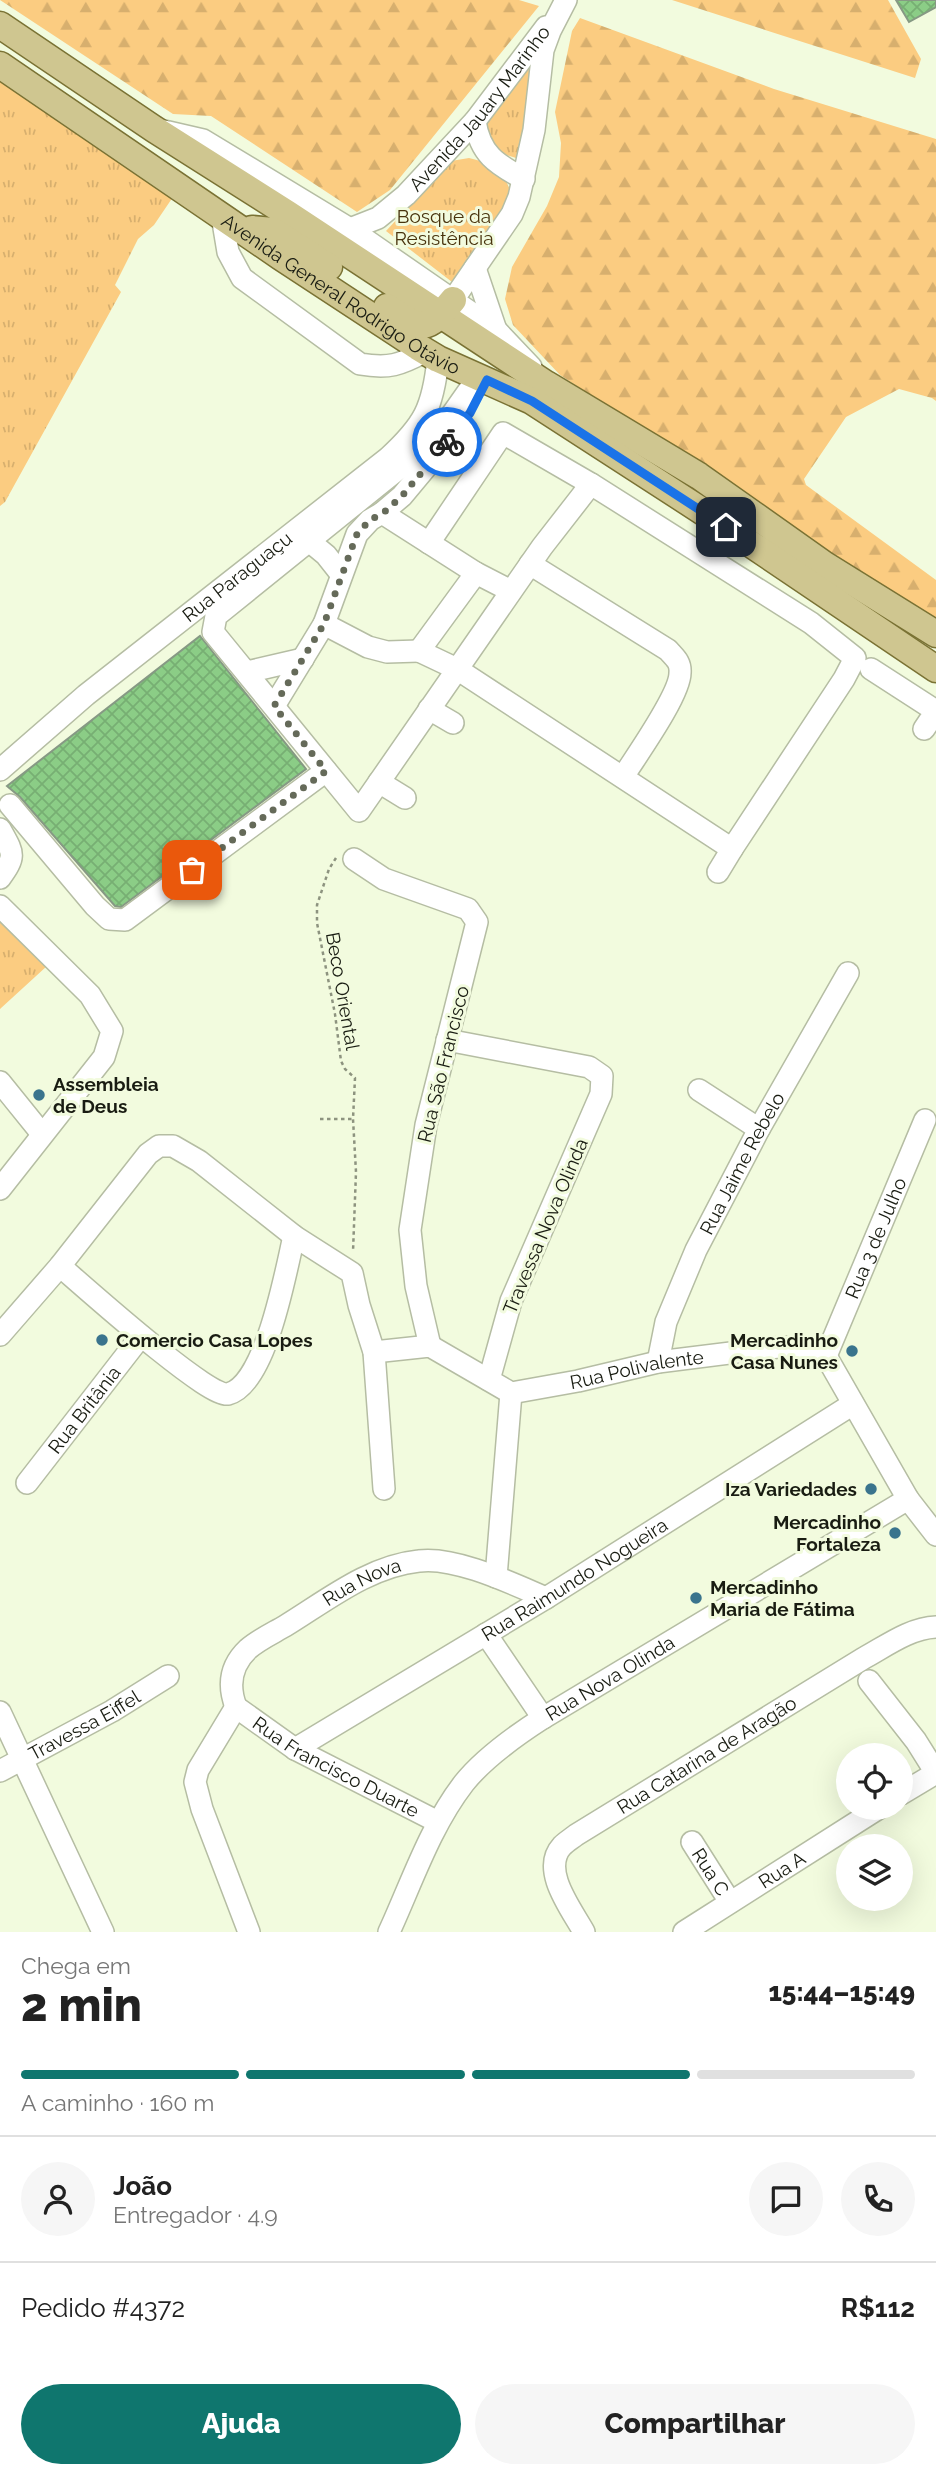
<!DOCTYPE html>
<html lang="pt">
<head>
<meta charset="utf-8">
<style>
  :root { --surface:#fff; --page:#f6f6f6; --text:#222; --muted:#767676; --line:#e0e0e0; --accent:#0f766e }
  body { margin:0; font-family:Raleway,sans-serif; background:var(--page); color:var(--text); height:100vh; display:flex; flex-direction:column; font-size:26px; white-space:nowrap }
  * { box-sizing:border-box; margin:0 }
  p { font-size:23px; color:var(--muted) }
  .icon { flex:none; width:38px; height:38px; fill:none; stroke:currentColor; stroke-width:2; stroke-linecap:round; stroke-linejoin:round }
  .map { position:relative; height:1932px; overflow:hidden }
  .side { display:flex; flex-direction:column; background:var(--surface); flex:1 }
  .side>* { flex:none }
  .controls { position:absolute; left:836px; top:1743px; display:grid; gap:14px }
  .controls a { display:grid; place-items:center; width:77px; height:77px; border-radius:50%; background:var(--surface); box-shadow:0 7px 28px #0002; font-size:35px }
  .pin { position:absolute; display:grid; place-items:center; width:60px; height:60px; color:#fff; margin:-30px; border-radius:14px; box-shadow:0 4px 10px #0006 }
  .courier { position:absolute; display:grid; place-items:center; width:70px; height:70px; margin:-35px; border:5px solid #1a73e8; border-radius:50%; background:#fff; color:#222; box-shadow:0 2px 9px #0007 }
  .headline em { font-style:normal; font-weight:800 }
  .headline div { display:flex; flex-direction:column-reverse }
  .headline { display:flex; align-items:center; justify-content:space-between; height:119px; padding:0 21px }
  h1 { font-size:46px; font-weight:800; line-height:52px }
  .bar { display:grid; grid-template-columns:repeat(4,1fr); gap:10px 7px; align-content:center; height:84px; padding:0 21px }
  .bar i { height:9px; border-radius:5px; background:var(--line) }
  .bar .selected { background:var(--accent) }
  .bar p { grid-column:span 4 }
  .line { display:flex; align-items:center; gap:18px; padding:0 21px; border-top:2px solid var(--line) }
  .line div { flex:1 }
  .round { display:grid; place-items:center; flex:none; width:74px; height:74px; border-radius:37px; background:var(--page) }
  .action { display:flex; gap:14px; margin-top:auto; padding:14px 21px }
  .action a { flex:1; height:80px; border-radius:42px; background:var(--accent); color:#fff; font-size:28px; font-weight:800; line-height:80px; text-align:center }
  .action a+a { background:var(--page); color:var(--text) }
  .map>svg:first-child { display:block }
</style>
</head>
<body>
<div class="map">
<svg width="936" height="1932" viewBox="0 0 936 1932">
  <defs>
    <pattern id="forest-firs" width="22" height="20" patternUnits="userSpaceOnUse" patternTransform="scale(1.75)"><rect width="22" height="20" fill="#fbcc81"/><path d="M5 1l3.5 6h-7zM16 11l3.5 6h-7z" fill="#d7af6e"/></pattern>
    <pattern id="park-tufts" width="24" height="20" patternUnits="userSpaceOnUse" patternTransform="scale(1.75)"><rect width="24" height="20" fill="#fbcc81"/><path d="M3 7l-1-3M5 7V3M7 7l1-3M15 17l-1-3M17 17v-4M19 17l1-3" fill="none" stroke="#d7af6e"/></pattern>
    <pattern id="building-cross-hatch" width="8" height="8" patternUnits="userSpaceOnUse" patternTransform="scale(1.75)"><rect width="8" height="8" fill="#8bcd86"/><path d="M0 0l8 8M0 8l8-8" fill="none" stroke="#77af73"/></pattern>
  </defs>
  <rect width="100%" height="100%" fill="#f2fbde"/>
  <path fill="url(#forest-firs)" d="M0,0H519L539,6L390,190L357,212L211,116L173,114Z
    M672,0H888L921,59L915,78Z
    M580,18L774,89L936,139V401L932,398L899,389L846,417L804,479L806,485L936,580V621L560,375L513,325L505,299L512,267L547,206L559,177L561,143L555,112L572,31Z"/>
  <path fill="url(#park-tufts)" d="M533,55L538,58L519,159C497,153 494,147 483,128Z
    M0,78L175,194L154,225L138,239L115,285L121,292L5,502L0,506Z
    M469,158C493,163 506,173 512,197L452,282L386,231L451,161Z
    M0,916L47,966L0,1009Z"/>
  <path fill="url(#building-cross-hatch)" stroke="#869984" stroke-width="2" d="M896,0H936V7L909,22Z
    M200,636L306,769L121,907L115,906L20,797L7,786Z"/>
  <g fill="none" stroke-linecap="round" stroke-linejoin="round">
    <defs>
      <g id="minor">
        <path d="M475,121C480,154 496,164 524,179"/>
        <path d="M164,131L203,140L350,229L496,330L531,367"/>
        <path d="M222,216L228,252L242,278L360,364C389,369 400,365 426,351"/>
        <path id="s1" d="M350,229L378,218L406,195L475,121L546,27"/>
        <path d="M475,268L496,330"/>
        <path d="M453,300L512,214L519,197L534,130L543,50L550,31L566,0"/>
        <path d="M382,513L476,573L419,651L457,669L732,849L844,679L855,658L811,623L591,484"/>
        <path d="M309,541L326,555L341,574"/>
        <path d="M429,543L503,433L591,484L542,547L359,811L213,632L216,616L423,449L446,423L479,376"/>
        <path d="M530,564L668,650C675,658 681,662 680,673C680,695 636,756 623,777"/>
        <path d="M476,573L511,591"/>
        <path d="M419,651L387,652L368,647L324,624L357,534L370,520L382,513L402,496L447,442"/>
        <path d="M871,669L936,711L924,729"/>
        <path d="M247,672L303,659"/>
        <path d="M274,706L324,624"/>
        <path d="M429,709L453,723"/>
        <path id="s2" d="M0,770L86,695L388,458C424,425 433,408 438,359"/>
        <path d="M379,782L405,798"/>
        <path d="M10,805L95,906L109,919L125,920L326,771"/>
        <path d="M0,829C13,853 17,855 0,878"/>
        <path d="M354,859L384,879L468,909L477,922L426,1125L410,1230L416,1286L430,1346"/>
        <path d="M718,872L732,849"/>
        <path d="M0,906L90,995L112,1031L104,1057L0,1189"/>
        <path d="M447,1040L589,1067L602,1076L601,1094L511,1301L489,1380"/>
        <path d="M0,1082L42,1134"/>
        <path d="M699,1090L759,1129"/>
        <path d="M60,1266C81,1284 209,1399 228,1394C266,1385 286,1270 294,1236"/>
        <path d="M0,1335L60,1266L148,1154L159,1146H173L199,1161L294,1236L352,1273L359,1305L374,1352L384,1489"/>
        <path id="s3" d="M374,1352L430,1346L511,1393L578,1381L658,1362L778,1347L807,1348L826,1356L908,1499L936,1535"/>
        <path id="s4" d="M826,1356L925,1120"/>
        <path id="s5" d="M658,1362L666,1322L696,1250L759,1129L848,973"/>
        <path id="s6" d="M27,1483L141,1336"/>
        <path d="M496,1577L511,1393"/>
        <path d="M486,1634L543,1718"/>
        <path d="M869,1681L916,1741L936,1773"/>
        <path id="s7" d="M236,1707C228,1686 230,1666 248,1649C258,1640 273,1633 285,1626C326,1601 369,1566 419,1561C455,1556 513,1584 546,1598"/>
        <path d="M236,1707L198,1770L195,1782L202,1809L249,1932"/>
        <path id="s8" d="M236,1707L295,1749L438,1822"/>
        <path d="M0,1712L103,1932"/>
        <path id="s9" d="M295,1749L546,1598L853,1404"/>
        <path id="s10" d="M0,1771L112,1711L168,1676"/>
        <path d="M901,1794L936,1773"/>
        <path id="s11" d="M692,1842L730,1902"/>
        <path id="s12" d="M389,1932C412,1882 430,1827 464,1783C484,1758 515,1736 543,1718L908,1499"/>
        <path id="s13" d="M584,1932C572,1910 540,1870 562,1846C566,1842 571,1839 576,1835L864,1658C886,1646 910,1628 936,1627"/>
        <path id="s14" d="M684,1932L879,1808"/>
      </g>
      <g id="major">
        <path d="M0,25L154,129L288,214L546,384L699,476L825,565L936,634"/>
        <path id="s15" d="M0,65L281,257L418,347L438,359L532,401L705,513L936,669"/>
        <path d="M252,229L273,231L329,267"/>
        <path d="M387,307C422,330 425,334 453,300"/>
      </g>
    </defs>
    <use href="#minor" stroke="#b5bda3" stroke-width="24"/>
    <use href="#major" stroke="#7a7234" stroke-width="29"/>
    <path stroke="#8d937f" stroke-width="2.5" stroke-dasharray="3.5 3.5" stroke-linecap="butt" d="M336,858L329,869L317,905V923L335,1014L341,1061L345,1069L355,1078L353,1119L356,1172L353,1252
      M320,1119H353"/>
    <use href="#minor" stroke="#fff" stroke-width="21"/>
    <use href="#major" stroke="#cfc690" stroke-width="26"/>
  </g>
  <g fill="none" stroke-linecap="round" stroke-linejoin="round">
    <path stroke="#656a59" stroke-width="7" stroke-dasharray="0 12.6" d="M192,870L326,771L274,706L324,624L357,534L370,520L383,513L402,496L447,442"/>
    <path stroke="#1a73e8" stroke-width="9" d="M447,442L470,413L487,380L532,401L726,527"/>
  </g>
  <g fill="#3a748d" stroke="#f2fbde" stroke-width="2.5">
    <circle cx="39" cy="1095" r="7"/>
    <circle cx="102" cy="1340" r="7"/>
    <circle cx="852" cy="1351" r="7"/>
    <circle cx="871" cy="1489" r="7"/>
    <circle cx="895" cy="1533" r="7"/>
    <circle cx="696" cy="1598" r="7"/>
  </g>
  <g text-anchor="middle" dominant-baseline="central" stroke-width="6" stroke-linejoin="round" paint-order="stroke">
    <g font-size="19" fill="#191c12" stroke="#f2fbde">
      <text stroke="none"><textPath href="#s1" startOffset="180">Avenida Jauary Marinho</textPath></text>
      <text stroke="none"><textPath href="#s15" startOffset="411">Avenida General Rodrigo Otávio</textPath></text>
      <text stroke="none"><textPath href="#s2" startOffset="306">Rua Paraguaçu</textPath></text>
      <text transform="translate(343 991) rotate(80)">Beco Oriental</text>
      <text transform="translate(443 1064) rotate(-76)">Rua São Francisco</text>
      <text stroke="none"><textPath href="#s5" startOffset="217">Rua Jaime Rebelo</textPath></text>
      <text transform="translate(545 1226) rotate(-67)">Travessa Nova Olinda</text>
      <text stroke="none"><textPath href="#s4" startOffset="128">Rua 3 de Julho</textPath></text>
      <text stroke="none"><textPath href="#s3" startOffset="278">Rua Polivalente</textPath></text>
      <text stroke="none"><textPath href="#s6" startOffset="93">Rua Britânia</textPath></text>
      <text stroke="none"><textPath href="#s9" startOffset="327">Rua Raimundo Nogueira</textPath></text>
      <text stroke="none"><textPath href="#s7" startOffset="196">Rua Nova</textPath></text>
      <text stroke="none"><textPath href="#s12" startOffset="348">Rua Nova Olinda</textPath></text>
      <text stroke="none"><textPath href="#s10" startOffset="96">Travessa Eiffel</textPath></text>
      <text stroke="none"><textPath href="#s13" startOffset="266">Rua Catarina de Aragão</textPath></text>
      <text stroke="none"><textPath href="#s8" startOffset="117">Rua Francisco Duarte</textPath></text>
      <text stroke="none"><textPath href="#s14" startOffset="116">Rua A</textPath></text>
      <text stroke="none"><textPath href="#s11" startOffset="35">Rua C</textPath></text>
    </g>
    <g font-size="19" fill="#48330d" stroke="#f2fbde">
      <text x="444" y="216">Bosque da<tspan x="444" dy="22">Resistência</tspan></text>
    </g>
    <g font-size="19" font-weight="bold" fill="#191c12" stroke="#f2fbde" text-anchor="start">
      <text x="53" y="1084">Assembleia<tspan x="53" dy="22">de Deus</tspan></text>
      <text x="116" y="1340">Comercio Casa Lopes</text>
      <text x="838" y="1340" text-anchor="end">Mercadinho<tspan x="838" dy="22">Casa Nunes</tspan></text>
      <text x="857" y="1489" text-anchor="end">Iza Variedades</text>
      <text x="881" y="1522" text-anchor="end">Mercadinho<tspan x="881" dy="22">Fortaleza</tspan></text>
      <text x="710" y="1587">Mercadinho<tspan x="710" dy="22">Maria de Fátima</tspan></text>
    </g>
  </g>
</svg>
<div class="controls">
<a><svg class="icon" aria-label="locate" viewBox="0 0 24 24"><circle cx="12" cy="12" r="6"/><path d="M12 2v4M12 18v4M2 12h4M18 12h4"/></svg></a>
<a><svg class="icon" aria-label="layers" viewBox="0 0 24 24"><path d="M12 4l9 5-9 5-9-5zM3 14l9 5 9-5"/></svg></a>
</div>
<div class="pin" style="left:192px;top:870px;background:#ea580c"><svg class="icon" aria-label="bag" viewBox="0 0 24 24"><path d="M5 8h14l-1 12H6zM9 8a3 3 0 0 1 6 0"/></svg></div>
<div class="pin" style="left:726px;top:527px;background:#1f2937"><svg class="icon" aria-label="home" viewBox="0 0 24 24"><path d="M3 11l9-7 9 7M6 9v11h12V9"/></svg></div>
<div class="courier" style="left:447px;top:442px"><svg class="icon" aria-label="bike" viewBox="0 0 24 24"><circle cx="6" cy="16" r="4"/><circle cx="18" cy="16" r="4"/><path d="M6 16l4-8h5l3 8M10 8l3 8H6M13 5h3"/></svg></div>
</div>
<section class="side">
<div class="headline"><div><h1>2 min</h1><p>Chega em</p></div><em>15:44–15:49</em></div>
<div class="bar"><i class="selected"></i><i class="selected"></i><i class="selected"></i><i></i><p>A caminho · 160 m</p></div>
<div class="line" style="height:126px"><a class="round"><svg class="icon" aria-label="person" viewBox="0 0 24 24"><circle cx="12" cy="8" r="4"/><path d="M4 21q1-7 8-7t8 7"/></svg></a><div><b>João</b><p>Entregador · 4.9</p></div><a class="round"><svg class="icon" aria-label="chat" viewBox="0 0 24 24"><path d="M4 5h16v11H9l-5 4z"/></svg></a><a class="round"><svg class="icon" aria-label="phone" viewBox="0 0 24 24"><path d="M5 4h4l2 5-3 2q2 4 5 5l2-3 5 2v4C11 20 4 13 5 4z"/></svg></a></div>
<div class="line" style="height:91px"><div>Pedido #4372</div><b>R$112</b></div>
<div class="action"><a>Ajuda</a><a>Compartilhar</a></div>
</section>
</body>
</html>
